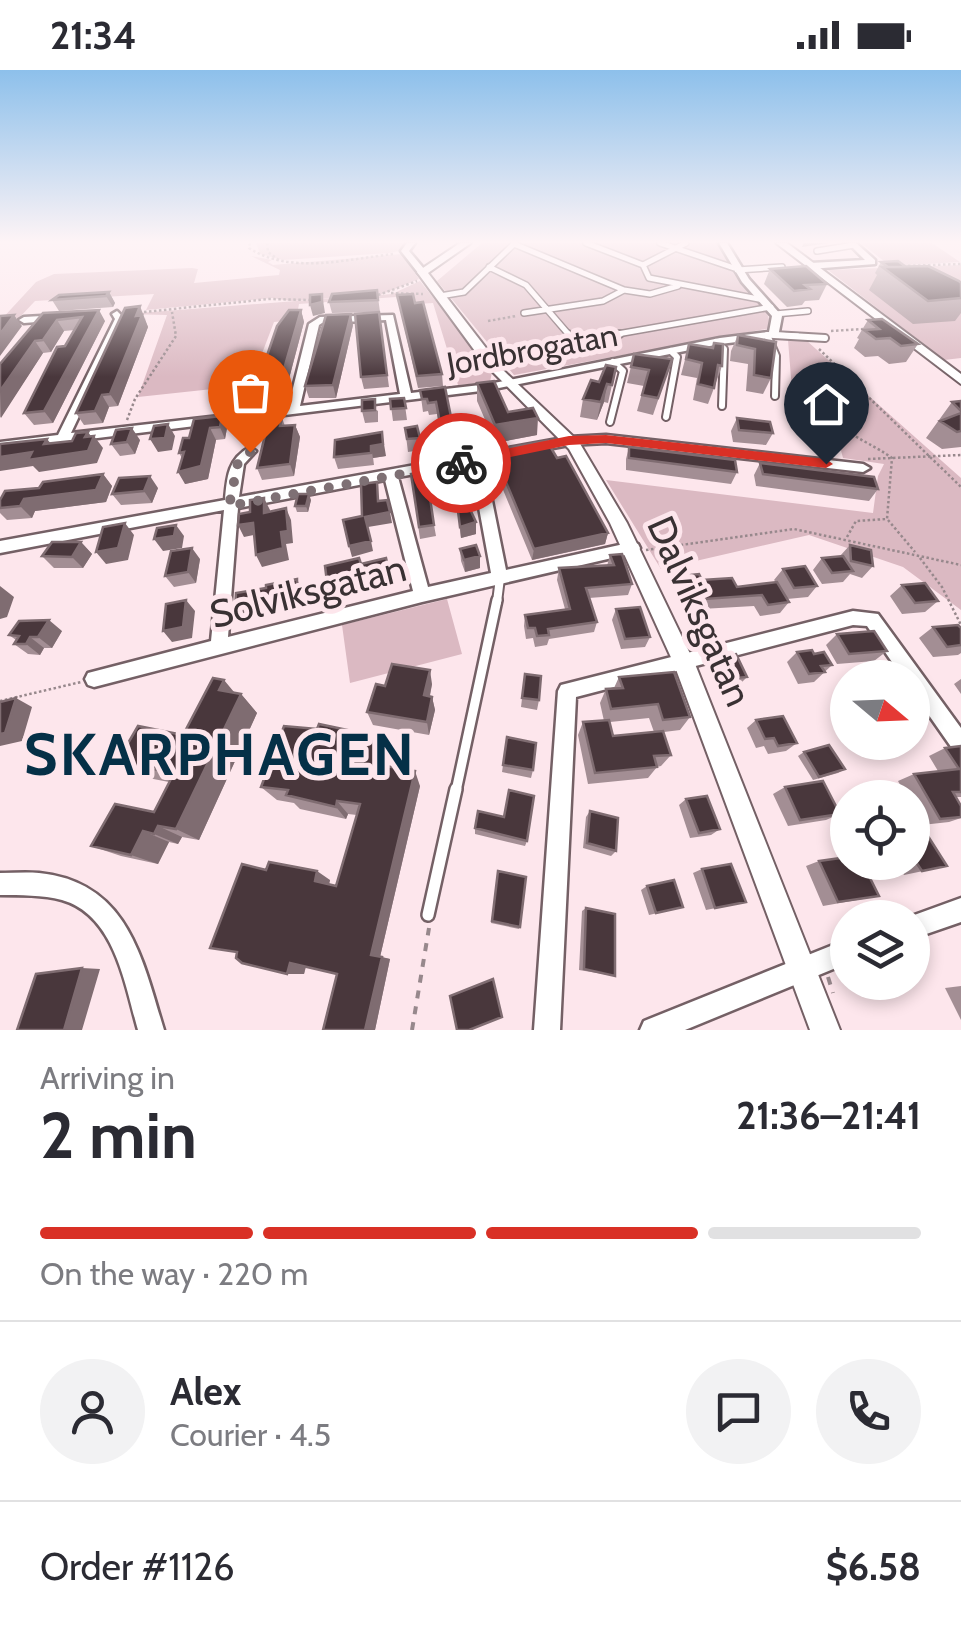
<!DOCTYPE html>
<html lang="en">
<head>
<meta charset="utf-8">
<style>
  :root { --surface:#fff; --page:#f2f2f3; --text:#2b2b33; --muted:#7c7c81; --line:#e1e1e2; --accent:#d93025 }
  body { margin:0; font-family:Cabin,sans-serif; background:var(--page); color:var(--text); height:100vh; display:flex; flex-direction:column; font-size:38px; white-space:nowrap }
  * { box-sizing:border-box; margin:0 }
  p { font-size:32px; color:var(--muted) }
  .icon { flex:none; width:55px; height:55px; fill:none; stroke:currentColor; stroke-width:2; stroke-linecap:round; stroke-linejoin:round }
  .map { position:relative; height:960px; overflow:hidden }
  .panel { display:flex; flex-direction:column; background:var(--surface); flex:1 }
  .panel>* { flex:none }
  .needle { width:65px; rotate:109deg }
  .tools { position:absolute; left:830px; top:590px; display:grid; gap:20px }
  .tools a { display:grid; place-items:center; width:100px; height:100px; border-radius:50%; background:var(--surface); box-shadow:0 5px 15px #0003; font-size:50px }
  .pin { position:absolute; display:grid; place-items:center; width:85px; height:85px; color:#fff; margin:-102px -42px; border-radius:50% 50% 50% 0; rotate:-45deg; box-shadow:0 0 10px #0007 }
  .pin .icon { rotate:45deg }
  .courier { position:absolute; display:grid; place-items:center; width:100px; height:100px; margin:-50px; border:8px solid #d93025; border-radius:50%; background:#fff; color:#222; box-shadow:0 2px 12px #0007 }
  .head em { font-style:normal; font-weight:700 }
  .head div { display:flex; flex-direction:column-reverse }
  .head { display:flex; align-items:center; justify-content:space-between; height:170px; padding:0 40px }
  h1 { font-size:65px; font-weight:700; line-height:75px }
  .bar { display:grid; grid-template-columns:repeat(4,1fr); gap:15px 10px; align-content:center; height:120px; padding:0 40px }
  .bar i { height:12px; border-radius:8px; background:var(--line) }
  .bar .current { background:var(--accent) }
  .bar p { grid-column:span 4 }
  .line { display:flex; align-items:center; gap:25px; padding:0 40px; border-top:2px solid var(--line) }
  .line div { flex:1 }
  .round { display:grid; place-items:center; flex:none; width:105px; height:105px; border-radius:52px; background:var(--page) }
  .status { display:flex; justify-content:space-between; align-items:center; height:70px; padding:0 50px; background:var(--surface); direction:ltr }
  .status svg { height:28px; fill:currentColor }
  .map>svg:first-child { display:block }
</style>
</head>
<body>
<div class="status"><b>21:34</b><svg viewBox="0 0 49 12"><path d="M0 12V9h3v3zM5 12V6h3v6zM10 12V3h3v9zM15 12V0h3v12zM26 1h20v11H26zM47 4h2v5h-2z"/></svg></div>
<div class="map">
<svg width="961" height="960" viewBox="0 0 961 960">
  <rect width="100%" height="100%" fill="#fde6ec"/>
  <path fill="#dbb9c2" d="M256,173H404L399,181L389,183L283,190L260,184Z
    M482,173H720C733,198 770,235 771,258L514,305L437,211Z
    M861,173H932L960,192L890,196Z
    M402,184L419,209L380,225L392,224L420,211L492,302L490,312L458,315L433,233L399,235L396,227L299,234L296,250L274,252L250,315L138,327L167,245L126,244L361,226L291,231L272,228L146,240L154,224L35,231L19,248L0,251L36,212L54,204L192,198L198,199L194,213L279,205L280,200L251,186L272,190L268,192L273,195Z
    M961,195V288L944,290L828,200Z
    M788,270L807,271L961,408V540L903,497L809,465L661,499L606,410L873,443L878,406L884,394L843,388L831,343L793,333Z
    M447,529L462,584L350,613L342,555Z"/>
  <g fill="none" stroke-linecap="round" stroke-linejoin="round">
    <defs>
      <path id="service-far4" d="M586,173L643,195L686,173
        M660,173L737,199
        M514,174L624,220
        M817,181L854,175
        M643,195L649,208L764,230
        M489,197L526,215L570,266
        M737,200L782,197
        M440,226L464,222L515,173
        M524,243L603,231L624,220L650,224L678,216
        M775,244L808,241
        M774,265L798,266
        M606,266L771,237"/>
      <path id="service-far3" d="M568,264L575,272
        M767,265L776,286L775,326
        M774,265L825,268
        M716,272L724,279L722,336
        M507,284L620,264
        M666,347L677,287L671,281
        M610,352L623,301L613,292"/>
      <path id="service-far2" d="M497,532L500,508"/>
      <path id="service-far1" d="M456,721L497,530"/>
      <path id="service" d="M428,845L456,719"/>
      <path id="minor" d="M407,173H415L409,181L425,200V204H419L401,181Z
        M719,173H727L749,209L782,246L778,267L720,274L489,320L0,380V372L58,365L115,249L112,244L117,241L125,249L71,363L288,338L309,254L320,247L393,245L411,323L489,314L720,268L769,262L772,246L742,212ZM386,250L400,324L300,336L319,255L322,253Z
        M848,173H856L875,190V194L810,199L806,196L810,193L865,190Z
        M59,245L62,246V250L24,253L19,250L24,247Z
        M606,365L863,394L870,398L863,402L606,373L569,375L484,391L506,500L633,472L638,474L640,478L638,482L422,532L94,617L88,615L85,609L88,603L211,571L224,440L0,483V471L225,430C227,407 228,389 250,377L256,381L244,394L239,427L569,367ZM471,394L491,503L428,517L398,407ZM385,410L413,521L228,567L238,438Z
        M853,541L878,544L961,658V684L954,681L912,621V608H903L867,556L853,555L576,627L560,960H534L558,621L561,615Z
        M0,803C13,803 26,802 39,803C128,812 142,888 164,960H138C125,915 115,845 62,830C42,825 21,825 0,825Z
        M961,828V852L912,869V848H906Z
        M848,869V893L685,960H640L644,951Z"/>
      <path id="tertiary" d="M460,173H471L428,203L503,300L579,372L627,453L695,594L840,960H810L674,594L610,453L569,379L483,292L417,202Z
        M776,173H787L961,304V314Z"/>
    </defs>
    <use href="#service-far4" stroke="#746065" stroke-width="8"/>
    <use href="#service-far3" stroke="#746065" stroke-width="10"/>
    <use href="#service-far2" stroke="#746065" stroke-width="12"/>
    <use href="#service-far1" stroke="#746065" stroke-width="14"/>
    <use href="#service" stroke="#746065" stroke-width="16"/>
    <use href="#minor" stroke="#746065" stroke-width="5"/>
    <use href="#tertiary" stroke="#746065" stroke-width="4"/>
    <path stroke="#97888c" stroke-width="2.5" stroke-dasharray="2.5 2.5" stroke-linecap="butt" d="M250,173L249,178C290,205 348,189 393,184
      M267,173L268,182L279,190
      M903,196L961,194
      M391,223L423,224
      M378,225L417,211
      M144,242L269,229L310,230
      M488,251L516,246
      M831,261L863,259
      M819,279L961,417
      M127,350L135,329L176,266L172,242
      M868,389L961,385
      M888,450L915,482
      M847,467L856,451L887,449L892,388C859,364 830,366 835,316L850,309
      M646,480L794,459L961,495
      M920,488L942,517L961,555
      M0,631L81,612"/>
    <path stroke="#97888c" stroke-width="4" stroke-dasharray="8 8" stroke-linecap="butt" d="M828,907L833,923
      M412,960L429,858"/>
    <use href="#service-far4" stroke="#fff" stroke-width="5"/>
    <use href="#service-far3" stroke="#fff" stroke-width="6"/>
    <use href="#service-far2" stroke="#fff" stroke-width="8"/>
    <use href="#service-far1" stroke="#fff" stroke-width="9"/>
    <use href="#service" stroke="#fff" stroke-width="11"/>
    <use href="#minor" fill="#fff" fill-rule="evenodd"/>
    <use href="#tertiary" fill="#fff" fill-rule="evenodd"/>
  </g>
  <path fill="#a38e94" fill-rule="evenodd" d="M881,192L906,197L961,213V243L955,251L913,254L869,220L877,205L875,203Z
    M770,199L827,214L819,230L805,231L802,235L787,237L764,214Z
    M377,220L380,242L332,243L329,232Z
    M109,222L115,233L113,237L59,241L52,230Z
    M397,225L415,233L442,304L443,316L418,318Z
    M301,240L304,252L282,335L258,336L254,324Z
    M379,242L389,317L364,319L361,307Z
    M43,243L105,251L53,353L34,355L24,343L75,260L64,261L51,282L43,283L0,348V294Z
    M146,248L145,250L148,257L118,336L109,337L103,353L84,355L76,343Z
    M868,250L918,274L906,292L889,294L878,286L865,287L854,278L859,269L857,268Z
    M353,255L336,328H309L305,316Z
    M738,265L776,272L771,308L763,324L746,321L748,294L730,291L731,281Z
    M714,273L722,296L714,318L708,334L693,330L697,308L681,305L689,274L712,278Z
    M634,284L672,289L653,345L637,341L644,316L627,313Z
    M616,297L608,333L604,332L597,350L580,347L583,329Z
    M477,313L508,342L537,365L495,373L477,331Z
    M445,317L454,362L455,374L442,376L437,344L429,345L428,341L423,342L420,320Z
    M404,328L407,350L393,351L390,329Z
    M362,330L378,341V352L365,353L362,341Z
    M961,331V377L942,379L926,368L952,332Z
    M282,348L285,356L295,355L300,367L294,406L262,410L257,398Z
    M737,348L773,363L766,375L733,372L731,361Z
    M194,349L227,358L225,369L216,370L208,409L185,414L182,388L179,383L189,368Z
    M417,356L421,380L408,382L405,358Z
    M140,370L135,384L120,386L111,374Z
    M335,370L386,386L373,388L374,395L338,399L334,387Z
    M629,377L737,402L731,414L626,400V389Z
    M493,381L608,463L605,474L532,490L492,393Z
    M760,393L878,419L869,431L756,416L754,405Z
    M447,397L476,452V464L461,468L457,437L448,409Z
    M103,404L112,416L106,432L35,441L32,448L7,450L0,443V430L39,418Z
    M411,404L434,455L436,466L420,469Z
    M158,418L152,433L121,435L112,424Z
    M311,430L308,442H297L295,436Z
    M81,472L92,484L83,498H54L42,486Z
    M850,475L873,496L862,508L850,504L843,512L822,514L813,500L822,488L840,486Z
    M460,479L480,498L465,502L461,491Z
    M610,485L632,514L628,525L589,528L597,552L594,562L549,569L547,575L535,577L533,568L526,569L524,556L525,545L565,539L557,510L559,498L607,496Z
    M200,489L196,513L174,517L165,506Z
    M783,499L817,516L808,527L787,529L789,532L780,543L760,546L754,536L684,540L675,517L680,506L737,517L776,512L774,510Z
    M902,515L938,531L925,542L902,544L890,526Z
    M616,539L650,567L645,577L621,579L612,550Z
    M933,557L961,558V583L958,585L933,587L919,568Z
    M62,561L52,578H44L40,585L28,584L14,574L16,570L9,565Z
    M837,564L887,581L874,591L837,594L826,575Z
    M797,582L814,584L832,595L814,612L798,614L787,592Z
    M714,587L747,607L738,616L716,618L707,597Z
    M525,604L539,630L537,640L521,637Z
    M619,607L690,647L680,660L664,662L671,685L661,696L657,697L648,708L588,714L578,665L583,652L604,651L600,633L606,619L614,618ZM649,648L654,662L613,666L610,652Z
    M961,609V624L954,614Z
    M432,614L430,626L432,627L435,640L429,665L373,655L367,642L385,616Z
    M235,623L241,624L257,643L199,770L182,767L178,774L169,772L158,794L121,786L91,776L154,742L169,712L143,707L117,692L183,665Z
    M756,650L797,673L786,681L768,684L764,676L756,678L747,658Z
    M361,669L378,672L385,689L384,695L420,716L380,887L390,889L375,960H323L337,904L306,897L304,904L266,800L330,810L329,814L336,816L357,745L348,744L346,749L300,739L294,733L277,730L261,717Z
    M961,676V727H956L961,736V748L949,752L922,755L912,737V728H907L898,711L914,704L938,701L929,686L945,678Z
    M804,682L845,699L838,703L813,710L798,686Z
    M503,695L533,700L531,708L502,702Z
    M785,717L840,744L826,750L788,756L773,724Z
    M686,729L720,759L711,765L690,768L679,735Z
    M590,741L616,781L611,786L583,778L586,747Z
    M912,741L947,796L904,805L897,792H912Z
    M475,758L527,771L525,776L475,764Z
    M819,791L863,829L823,836L806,796Z
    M702,799L746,832L706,840L693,803Z
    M498,801L520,857L519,859L491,853Z
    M647,816L683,837L649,845L641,820Z
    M586,838L615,906L579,900L582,841Z
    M961,916V950L945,918Z"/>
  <path fill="#7f6c71" d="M804,173H829L802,177Z
    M109,222L115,233L113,237L106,226Z
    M322,224L325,243L313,246L310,235Z
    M140,236L148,257L118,336L110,324Z
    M99,240L105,251L53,353L44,341Z
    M301,240L304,252L282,335L277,323Z
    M351,244L353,255L336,328L333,315Z
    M14,245L22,256L0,286V264Z
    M57,250L64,261L51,282L43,270Z
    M35,271L43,283L1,348L0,321Z
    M607,314L604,332L597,350L601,332Z
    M102,325L109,337L103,353L95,341Z
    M222,346L227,358L225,369L220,357Z
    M538,348L537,365L495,373V355Z
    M168,354L175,366L172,380L158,382L150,369Z
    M295,355L300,367L294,406L290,394Z
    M132,358L140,370L135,384L127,372Z
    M210,358L216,370L208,409L185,414L178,402Z
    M88,362L93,369L94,366L103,378L97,393L39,402L33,396L0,401V387L44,374L47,369L57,381L85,367Z
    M382,362L386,386L373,388L374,395L371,376Z
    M103,404L112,416L106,432L35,441L32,448L20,436L24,429Z
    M150,406L158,418L152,433L144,421Z
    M309,424L311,430L308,442L306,436Z
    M264,428L270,440L269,455L264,443Z
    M286,438L291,450L293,473L286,474L289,490L262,497L256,485L281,462Z
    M390,442L392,453L368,457L365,447Z
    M476,452V464L461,468L460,457Z
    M125,453L134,465L128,490L106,494L96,482Z
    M253,453L258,464L244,467L238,455Z
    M176,455L184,466L182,478L163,481L154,469Z
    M608,463L605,474L532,490L534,479Z
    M371,471L373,481L352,487L349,476Z
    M81,472L92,484L83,498L72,487Z
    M192,478L200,489L196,513L188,502Z
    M480,486V498L465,502L464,490Z
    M390,505L393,516L333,531L328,520Z
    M297,509L302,520L303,536L242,552L235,541Z
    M0,516L14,527L7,547L0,549Z
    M186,530L195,541L192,568L172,572L163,561Z
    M49,550L62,561L52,578L38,567Z
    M30,567L44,578L40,585L26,574Z
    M430,600L432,614L427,639L424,625Z
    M224,610L239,628L241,624L257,643L199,770L176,759L219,620Z
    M432,627L435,640L429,665L427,652Z
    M16,628L32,637L22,671L0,676V664Z
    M378,672L385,689L381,709L374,694Z
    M415,701L420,716L380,887L371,885Z
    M337,731L348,744L346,749L336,737Z
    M158,756L182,767L178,774L154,764Z
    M143,761L169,772L158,794L131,785Z
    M317,801L330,810L328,818L315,811Z
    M382,887L390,889L375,960H365Z
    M290,893L306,895L304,904H287Z
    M82,898L100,899L82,960H64Z"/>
  <path fill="#49373c" stroke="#7f6c71" stroke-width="2.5" d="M898,191L906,197H888L881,192Z
    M806,196L827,214L805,215L810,219L794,221L770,199Z
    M928,196L959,211L961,213V228L928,231L882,197Z
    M377,220L378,230L329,232L332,224Z
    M109,222L106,226L52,230L59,225Z
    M322,224V232L310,235V225Z
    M413,224L415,233L423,232L442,304L417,306L397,225Z
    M140,236L136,246L142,245L110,324L102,325L95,341L76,343L125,238Z
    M99,240L44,341L24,343L57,277L65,276L82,247L57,250L43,270L35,271L0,321V294L43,243Z
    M289,240H301L277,323L254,324L277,256Z
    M379,242L387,305L361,307L355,244Z
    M351,244L333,315L305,316L326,245Z
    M14,245L0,264V246Z
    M882,249L918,274L901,276L890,268L876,269L864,260L879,259L868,250Z
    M738,265L776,272L771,308L754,305L755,279L737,275Z
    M714,273L723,274L722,296L718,295L714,318L698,314L702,293L686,289L689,274L713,278Z
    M634,284L672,289L658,328L642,325L649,300L631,297Z
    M606,295L616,297L612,315L607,314L601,332L583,329L591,310L599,312Z
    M494,311L508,342L533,338L538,348L495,355L477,313Z
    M445,317L454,362L442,363L436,332L428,333L427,329H422L420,320Z
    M404,328L406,338L391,339L390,329Z
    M375,329V340L362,341V330Z
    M961,331V341L952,332Z
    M961,343V361L957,362L940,351Z
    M222,346L220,357L210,358L201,396L178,402L184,382L179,383L183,368H189L194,349Z
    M282,348L280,356L295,355L290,394L257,398L269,349Z
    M737,348L770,352L773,363L739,360Z
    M168,354L165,368L150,369L154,356Z
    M417,356L420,368L407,369L405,358Z
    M132,358L127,372L111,374L116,360Z
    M88,362L85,367L94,366L88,381L28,390L32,382L0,387V374L47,369L44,374L72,371L76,363Z
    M382,362L383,374L371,376V383L334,387L335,370Z
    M547,371L557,388L566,386L608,463L534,479L493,381Z
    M629,377L735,390L737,402L629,388Z
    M760,393L874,407L878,419L763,404Z
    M462,395L473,434L468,435L476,452L460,457L456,425L447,397Z
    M426,401L434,455L419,457L411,404Z
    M103,404L96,420L24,429L20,436L0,438V430L5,421L39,418L43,412Z
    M150,406L144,421L112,424L119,408Z
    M377,412L378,431L387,430L390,442L365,447L371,471L349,476L343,450L362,446L361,414Z
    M298,424H309L306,436H295Z
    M264,428V443L286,438L288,461L281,462L283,478L256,485L253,453L238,455L239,444L250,442V430Z
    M125,453L118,478L96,482L103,457Z
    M176,455L174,466L154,469L157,458Z
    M52,472H81L72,487L42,486Z
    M476,475L480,486L464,490L460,479Z
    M850,475L871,480L873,496L851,491Z
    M192,478L188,502L165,506L171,481Z
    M622,484L632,514L586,518L597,552L548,559L549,565L537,566L535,558H528L525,545L570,539L559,498L614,495L610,485Z
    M843,486L853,501L832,503L822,488Z
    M359,488L361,494L386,488L390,505L328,520L325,496Z
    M805,496L817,516L794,518L783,499Z
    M699,504L702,510L732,508L737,517L777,512L789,532L768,535L762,525L690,530L680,506Z
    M297,509V525L235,541L236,523L266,518V515Z
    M925,513L938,531L915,533L902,515Z
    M186,530L183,557L163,561L166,534Z
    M640,537L650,567L625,569L616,539Z
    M49,550L38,567H30L26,574H14L19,566L9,565L19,551Z
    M958,555L961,558V575L947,577L933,557Z
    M874,561L887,581L849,584L837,564Z
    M812,580L814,584L824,582L832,595L821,596L825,602L809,604L797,582Z
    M736,584L747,607L724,609L714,587Z
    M392,594L430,600L424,625L432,627L427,652L367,642L376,614L385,616Z
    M674,602L690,647L663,650L658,634L611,639L606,619L623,618L619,607Z
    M525,604L541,606L539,630L522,628Z
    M213,608L224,610L219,620L241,624L176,759L158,756L154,764L143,761L131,785L91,776L115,734L154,742L174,703L117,692L138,656L183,665Z
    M16,628L5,663L0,664V632Z
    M783,646L797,673L778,676L774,668L765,669L756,650Z
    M609,650L613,666L663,661L671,685L654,686L657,697L595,703L583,652Z
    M319,654L357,662V669L378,672L374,694L415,701L371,885L382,887L365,960H323L337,904L290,893L287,904L242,893L236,888L237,882L210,878L242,794L266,800L269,792L317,801L315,811L336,816L360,734L337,731L336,737L286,725L288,720L261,717L284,656L317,659Z
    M507,667L536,673L533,700L503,695Z
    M829,675L845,699L819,707L804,682Z
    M961,676V722H953L961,736V747L940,749L914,704L959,699L945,678Z
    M823,711L840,744L800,750L785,717Z
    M509,720L534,726L527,771L475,758L478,741L504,747Z
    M707,726L720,759L699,763L686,729Z
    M590,741L618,748L616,781L587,773Z
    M912,741L947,796L922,801L912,786Z
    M848,787V792H862L879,826L838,832L819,791Z
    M731,794L746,832L715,838L702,799Z
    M498,801L526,807L520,857L492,851Z
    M674,810L683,837L656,843L647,816Z
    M586,838L615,844V906L584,899Z
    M82,898L64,960H17L36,904Z
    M493,909L502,947L469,960H457L450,926Z"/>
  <linearGradient id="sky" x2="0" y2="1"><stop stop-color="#8dc0eb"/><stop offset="0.56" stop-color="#fef4f6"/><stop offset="1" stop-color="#fef4f6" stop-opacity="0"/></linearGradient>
  <rect width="961" height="307" fill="url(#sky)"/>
  <path fill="#d93025" d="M606,365L826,389L833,394L826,398L606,373L569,375L461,397L454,393L461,388L569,366Z"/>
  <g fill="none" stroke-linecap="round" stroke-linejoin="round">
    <path stroke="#7e7074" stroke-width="10" stroke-dasharray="0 18" d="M250,382L238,392L229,436L461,393"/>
  </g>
  <g text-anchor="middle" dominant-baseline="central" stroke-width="10" stroke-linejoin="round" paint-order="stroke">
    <g font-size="32" fill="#393133" stroke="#fde6ec">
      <text transform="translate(532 279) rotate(-10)">Jordbrogatan</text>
    </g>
    <g font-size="38" fill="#393133" stroke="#fde6ec">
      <text transform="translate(308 521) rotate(-14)">Solviksgatan</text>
      <text transform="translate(700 541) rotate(66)">Dalviksgatan</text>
    </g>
    <g font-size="58" font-weight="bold" letter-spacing="2.5" fill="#053047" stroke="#fde6ec">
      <text x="220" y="684">SKARPHAGEN</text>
    </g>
  </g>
</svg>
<div class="tools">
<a><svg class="needle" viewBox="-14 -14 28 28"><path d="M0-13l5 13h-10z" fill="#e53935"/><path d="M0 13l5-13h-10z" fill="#7c7c81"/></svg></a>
<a><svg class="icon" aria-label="locate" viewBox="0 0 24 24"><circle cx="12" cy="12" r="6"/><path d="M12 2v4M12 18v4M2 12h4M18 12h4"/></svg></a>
<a><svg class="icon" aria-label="layers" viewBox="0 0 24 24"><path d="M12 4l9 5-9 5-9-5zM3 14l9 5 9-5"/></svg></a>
</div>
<div class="pin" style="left:250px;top:382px;background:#ea580c"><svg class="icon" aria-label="bag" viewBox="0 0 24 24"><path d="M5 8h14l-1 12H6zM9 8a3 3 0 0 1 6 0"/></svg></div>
<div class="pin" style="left:826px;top:394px;background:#1f2937"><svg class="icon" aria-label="home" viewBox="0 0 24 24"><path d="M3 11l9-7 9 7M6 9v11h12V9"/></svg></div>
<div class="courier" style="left:461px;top:393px"><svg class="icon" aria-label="bike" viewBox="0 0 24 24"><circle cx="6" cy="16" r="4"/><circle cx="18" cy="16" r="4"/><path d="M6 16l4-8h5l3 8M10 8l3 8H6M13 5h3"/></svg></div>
</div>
<section class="panel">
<div class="head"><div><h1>2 min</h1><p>Arriving in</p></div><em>21:36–21:41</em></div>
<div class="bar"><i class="current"></i><i class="current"></i><i class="current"></i><i></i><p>On the way · 220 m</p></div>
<div class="line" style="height:180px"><a class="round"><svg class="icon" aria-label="person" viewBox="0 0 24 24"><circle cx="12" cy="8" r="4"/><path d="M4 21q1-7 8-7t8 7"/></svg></a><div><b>Alex</b><p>Courier · 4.5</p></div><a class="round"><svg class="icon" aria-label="chat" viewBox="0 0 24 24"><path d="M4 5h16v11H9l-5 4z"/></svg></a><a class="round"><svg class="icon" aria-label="phone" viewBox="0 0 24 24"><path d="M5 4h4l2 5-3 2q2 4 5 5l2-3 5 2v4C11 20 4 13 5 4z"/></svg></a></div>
<div class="line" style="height:130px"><div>Order #1126</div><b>$6.58</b></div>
</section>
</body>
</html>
